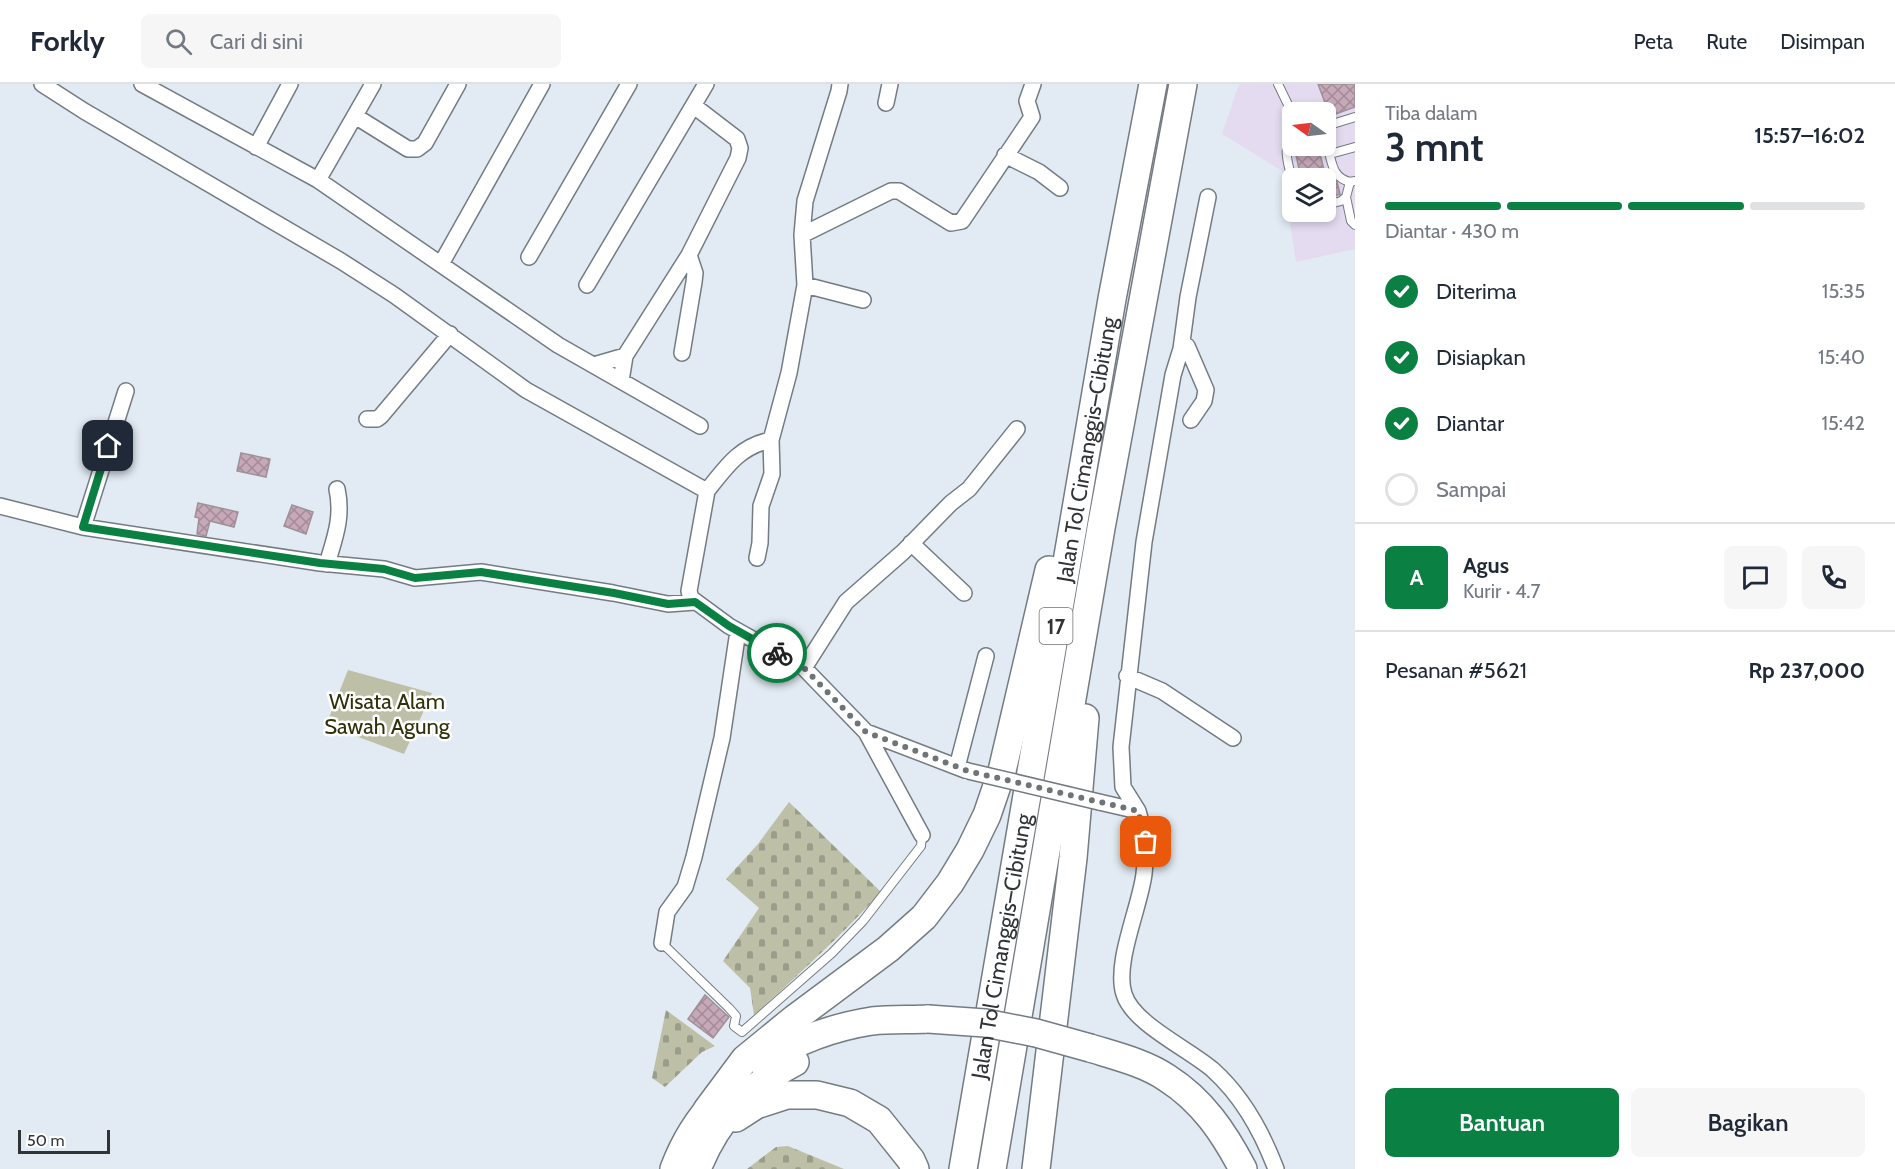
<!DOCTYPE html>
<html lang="id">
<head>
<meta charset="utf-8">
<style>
  :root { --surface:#fff; --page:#f6f6f7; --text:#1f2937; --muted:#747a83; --line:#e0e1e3; --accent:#0b8043 }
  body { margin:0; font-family:Cabin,sans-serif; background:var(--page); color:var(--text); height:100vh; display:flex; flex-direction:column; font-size:22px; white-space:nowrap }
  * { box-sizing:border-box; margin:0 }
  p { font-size:20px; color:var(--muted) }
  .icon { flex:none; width:33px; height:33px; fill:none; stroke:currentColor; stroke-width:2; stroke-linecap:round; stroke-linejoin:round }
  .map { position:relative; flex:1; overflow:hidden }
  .sheet { display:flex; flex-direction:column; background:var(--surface); width:540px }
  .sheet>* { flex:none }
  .needle { width:39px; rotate:284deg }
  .controls { position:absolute; left:1282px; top:18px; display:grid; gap:12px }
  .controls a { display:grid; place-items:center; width:54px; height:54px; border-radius:9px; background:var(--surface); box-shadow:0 3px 9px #0003; font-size:30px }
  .scale { position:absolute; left:18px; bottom:15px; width:92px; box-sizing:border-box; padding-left:6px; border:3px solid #313437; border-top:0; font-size:16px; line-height:21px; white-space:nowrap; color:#313437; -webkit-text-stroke:4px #fff; paint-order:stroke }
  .pin { position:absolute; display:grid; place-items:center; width:51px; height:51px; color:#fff; margin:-26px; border-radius:12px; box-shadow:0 3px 9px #0006 }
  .courier { position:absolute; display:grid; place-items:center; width:60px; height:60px; margin:-30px; border:4px solid #0b8043; border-radius:50%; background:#fff; color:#222; box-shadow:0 2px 8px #0007 }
  .overview em { font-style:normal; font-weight:600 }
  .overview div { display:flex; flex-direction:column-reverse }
  .overview { display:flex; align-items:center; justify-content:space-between; height:102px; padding:0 30px }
  h1 { font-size:39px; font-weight:600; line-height:45px }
  .bar { display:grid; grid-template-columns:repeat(4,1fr); gap:9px 6px; align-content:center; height:72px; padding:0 30px }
  .bar i { height:8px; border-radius:4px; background:var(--line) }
  .bar .active { background:var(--accent) }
  .bar p { grid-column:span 4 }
  .line { display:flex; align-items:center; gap:15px; padding:0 30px; border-top:2px solid var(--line) }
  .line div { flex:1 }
  .round { display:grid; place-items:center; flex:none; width:63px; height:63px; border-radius:9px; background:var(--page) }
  ol { padding:0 30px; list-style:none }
  li { display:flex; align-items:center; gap:18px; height:66px }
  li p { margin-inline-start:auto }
  li .icon { padding:6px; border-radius:50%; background:var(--accent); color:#fff; stroke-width:4 }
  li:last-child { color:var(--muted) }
  li i { width:33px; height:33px; border:3px solid var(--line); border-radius:50% }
  .action { display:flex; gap:12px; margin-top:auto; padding:12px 30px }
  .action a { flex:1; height:69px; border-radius:9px; background:var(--accent); color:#fff; font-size:24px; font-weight:600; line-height:69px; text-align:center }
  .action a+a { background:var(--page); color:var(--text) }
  header { display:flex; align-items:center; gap:36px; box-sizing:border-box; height:84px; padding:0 30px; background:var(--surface); border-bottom:2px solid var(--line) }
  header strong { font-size:28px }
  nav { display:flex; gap:33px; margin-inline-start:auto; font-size:21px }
  .search { width:420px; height:54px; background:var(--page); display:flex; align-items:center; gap:15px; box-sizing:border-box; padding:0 21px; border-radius:9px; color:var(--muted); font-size:22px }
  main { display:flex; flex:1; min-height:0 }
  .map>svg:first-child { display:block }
</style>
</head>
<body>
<header>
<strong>Forkly</strong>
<div class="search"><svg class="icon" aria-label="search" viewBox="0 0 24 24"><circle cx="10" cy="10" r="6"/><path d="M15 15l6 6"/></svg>Cari di sini</div>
<nav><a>Peta</a><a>Rute</a><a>Disimpan</a></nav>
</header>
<main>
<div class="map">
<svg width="1355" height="1085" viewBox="0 0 1355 1085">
  <defs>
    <pattern id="cemetery-stones" width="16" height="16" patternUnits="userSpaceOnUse" patternTransform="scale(1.5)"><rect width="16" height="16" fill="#bdc0a7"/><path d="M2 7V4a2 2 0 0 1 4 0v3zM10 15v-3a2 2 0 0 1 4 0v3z" fill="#9a9d89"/></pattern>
    <pattern id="building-cross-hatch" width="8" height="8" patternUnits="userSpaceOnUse" patternTransform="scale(1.5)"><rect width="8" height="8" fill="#c7a8b9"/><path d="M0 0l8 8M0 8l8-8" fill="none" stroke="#a28a97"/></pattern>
  </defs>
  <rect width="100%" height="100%" fill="#e2ebf3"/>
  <path fill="#e4dbf0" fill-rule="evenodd" d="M1239,0H1355V165L1296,178L1282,87L1222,50ZM1293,28H1326V62H1293ZM1293,94H1326V128H1293Z"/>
  <path fill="#bdc0a7" d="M348,586L432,609L404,670L326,641Z"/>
  <path fill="url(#cemetery-stones)" d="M789,718L881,808C841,852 798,891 754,931L750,904L723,877L759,824L726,795L758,760Z
    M666,926L715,962L702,968L665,1003L652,994Z
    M788,1062L844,1085H747L776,1063Z"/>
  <path fill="url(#building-cross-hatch)" stroke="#9d9298" stroke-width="1.5" d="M1318,0H1355V23L1330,32Z
    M1294,62H1318L1326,94H1301Z
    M1332,93L1337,98L1340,110L1326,115V95Z
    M241,369L270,375L266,393L237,387Z
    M198,419L238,428L234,443L210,437L206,452L197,450L199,434L195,433Z
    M292,421L313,428L306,450L284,442Z
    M705,911L729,933L713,954L688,935Z"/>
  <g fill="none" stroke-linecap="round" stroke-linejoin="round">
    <defs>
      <path id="lane" d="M1278,0L1293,31
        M1326,42L1355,33
        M1293,49C1281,63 1289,83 1293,99
        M1326,60C1333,76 1330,93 1350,98
        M1330,70L1355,63
        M1346,113L1351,137L1355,141
        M1326,121L1341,117L1346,113L1350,98L1355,97
        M662,859L729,924L736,932L734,942L742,948L832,869L863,837L921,762L922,751"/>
      <path id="street" d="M42,0L84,27L341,177L394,211L526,306L707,407L689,507L691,514L729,542L804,584L866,648L922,751
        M142,0L318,96L558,261L700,342
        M886,19L890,0
        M355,32L408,65H417L425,59L458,0
        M256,63L290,0
        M1005,71L1039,88L1060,104
        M318,96L373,0
        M802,151L891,107H899L951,139L962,137L1032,33L1027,17L1033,0
        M529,173L629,0
        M441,180L542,0
        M587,201L706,0
        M805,201L863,216
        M1187,262L1206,306L1204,317L1191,336
        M682,269L694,198L695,189L689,171
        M625,272L689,171L738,74L740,64L737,55L694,22
        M594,281L625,272L621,297
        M367,335H377L381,332L450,250
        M707,407C726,383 740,362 771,356
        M0,422L83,443L320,479L384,485L415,494L481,488L613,509L668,520L695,518
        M83,443L126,307
        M911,459L964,509
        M757,474L760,459L761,422L772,390L771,356L789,289L805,201L802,151L805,117L839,7L840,0
        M327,480C335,453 343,433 337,405
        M804,584L846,518L903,468L951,419L969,405L1017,345
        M1127,592L1162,607L1233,654
        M866,648L965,686
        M957,683L986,572
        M1099,718L1138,727C1145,751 1147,764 1144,790C1140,823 1114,879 1124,910C1133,940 1189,965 1213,986C1243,1013 1262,1048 1276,1085
        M1138,727L1123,703L1121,663L1144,458L1173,291L1181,265L1188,213L1208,113
        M662,859L667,828L685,803L694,773L722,654L738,547"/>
      <g id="highway">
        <path d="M1090,964C1116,972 1145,979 1167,994C1203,1017 1224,1049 1243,1085"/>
        <path d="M762,978C796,957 833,943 872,937C890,935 910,936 928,935"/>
        <path d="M707,1026L745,975L794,935L888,865L924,833L950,799L970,766L987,731L1002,687L1049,486"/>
        <path d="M736,1034L756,1021L787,1011H817L850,1019L879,1036L911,1076L915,1085"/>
        <path d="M674,1085C684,1058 699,1034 719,1013"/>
        <path d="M697,1085C717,1035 747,1003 795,978"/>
        <path id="s1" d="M963,1085L1112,215L1153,0"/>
        <path d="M992,1085L1101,444L1183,0"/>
        <path d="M1036,1085L1073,774L1085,634"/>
      </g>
    </defs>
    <use href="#lane" stroke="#747b83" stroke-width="10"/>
    <use href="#street" stroke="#747b83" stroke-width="18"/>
    <use href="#highway" stroke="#747b83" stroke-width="30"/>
    <use href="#lane" stroke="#fff" stroke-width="8"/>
    <use href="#street" stroke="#fff" stroke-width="15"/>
    <use href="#highway" stroke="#fff" stroke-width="27"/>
    <defs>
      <path id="street-bridge" d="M968,687L1099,718"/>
      <path id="highway-bridge" d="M928,935L985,939L1036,949L1090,964"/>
    </defs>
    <use href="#street-bridge" stroke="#747b83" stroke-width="18" stroke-linecap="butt"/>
    <use href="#highway-bridge" stroke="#747b83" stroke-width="30" stroke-linecap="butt"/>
    <use href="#street-bridge" stroke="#fff" stroke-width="15"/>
    <use href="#highway-bridge" stroke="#fff" stroke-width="27"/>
  </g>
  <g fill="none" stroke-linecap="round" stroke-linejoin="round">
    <path stroke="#6f7479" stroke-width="6" stroke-dasharray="0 10.8" d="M777,569L804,584L866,648L968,687L1138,727L1146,758"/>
    <path stroke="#0b8043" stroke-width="8" d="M108,362L83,443L320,479L384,485L415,494L481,488L614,509L668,520L695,518L729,542L777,569"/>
  </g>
  <g text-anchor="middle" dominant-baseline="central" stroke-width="5" stroke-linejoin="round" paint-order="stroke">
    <rect fill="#fff" stroke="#6f7173" stroke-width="1.5" x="1039.5" y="524" width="33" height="36" rx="4.5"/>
    <g font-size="21" font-weight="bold" fill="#313437">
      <text x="1056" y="542">17</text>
    </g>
    <g font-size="22" fill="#313437" stroke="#fff">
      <text stroke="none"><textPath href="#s1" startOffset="730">Jalan Tol Cimanggis–Cibitung</textPath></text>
      <text stroke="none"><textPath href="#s1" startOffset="226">Jalan Tol Cimanggis–Cibitung</textPath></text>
    </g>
    <g font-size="22" fill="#2f320a" stroke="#fff">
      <text x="387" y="617">Wisata Alam<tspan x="387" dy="25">Sawah Agung</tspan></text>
    </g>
  </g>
</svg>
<div class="controls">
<a><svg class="needle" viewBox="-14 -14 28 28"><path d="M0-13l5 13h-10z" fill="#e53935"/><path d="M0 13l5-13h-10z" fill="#747a83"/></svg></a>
<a><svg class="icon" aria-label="layers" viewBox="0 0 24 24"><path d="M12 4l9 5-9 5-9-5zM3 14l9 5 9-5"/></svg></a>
</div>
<div class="scale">50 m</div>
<div class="pin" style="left:1146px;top:758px;background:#ea580c"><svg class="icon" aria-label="bag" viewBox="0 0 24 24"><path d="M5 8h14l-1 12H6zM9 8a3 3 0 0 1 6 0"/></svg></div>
<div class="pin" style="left:108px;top:362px;background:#1f2937"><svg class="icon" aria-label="home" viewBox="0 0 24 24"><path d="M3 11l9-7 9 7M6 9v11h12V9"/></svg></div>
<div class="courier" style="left:777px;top:569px"><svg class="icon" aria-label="bike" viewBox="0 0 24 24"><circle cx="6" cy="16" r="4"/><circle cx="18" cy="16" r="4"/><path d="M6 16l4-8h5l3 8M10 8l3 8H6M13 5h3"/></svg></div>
</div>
<section class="sheet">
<div class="overview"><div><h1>3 mnt</h1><p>Tiba dalam</p></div><em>15:57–16:02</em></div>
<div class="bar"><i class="active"></i><i class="active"></i><i class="active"></i><i></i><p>Diantar · 430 m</p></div>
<ol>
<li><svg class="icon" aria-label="check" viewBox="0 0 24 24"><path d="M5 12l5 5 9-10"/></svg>Diterima<p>15:35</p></li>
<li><svg class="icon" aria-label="check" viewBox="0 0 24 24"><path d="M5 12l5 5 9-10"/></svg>Disiapkan<p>15:40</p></li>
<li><svg class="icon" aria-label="check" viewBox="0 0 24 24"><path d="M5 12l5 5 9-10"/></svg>Diantar<p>15:42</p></li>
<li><i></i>Sampai</li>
</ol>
<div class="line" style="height:108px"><b class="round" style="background:var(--accent);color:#fff">A</b><div><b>Agus</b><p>Kurir · 4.7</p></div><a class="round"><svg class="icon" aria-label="chat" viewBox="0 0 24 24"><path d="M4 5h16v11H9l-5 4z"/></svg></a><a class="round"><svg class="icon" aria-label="phone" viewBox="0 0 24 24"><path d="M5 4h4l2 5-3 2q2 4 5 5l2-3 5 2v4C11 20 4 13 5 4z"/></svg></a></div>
<div class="line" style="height:78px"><div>Pesanan #5621</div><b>Rp 237,000</b></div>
<div class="action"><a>Bantuan</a><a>Bagikan</a></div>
</section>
</main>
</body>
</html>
